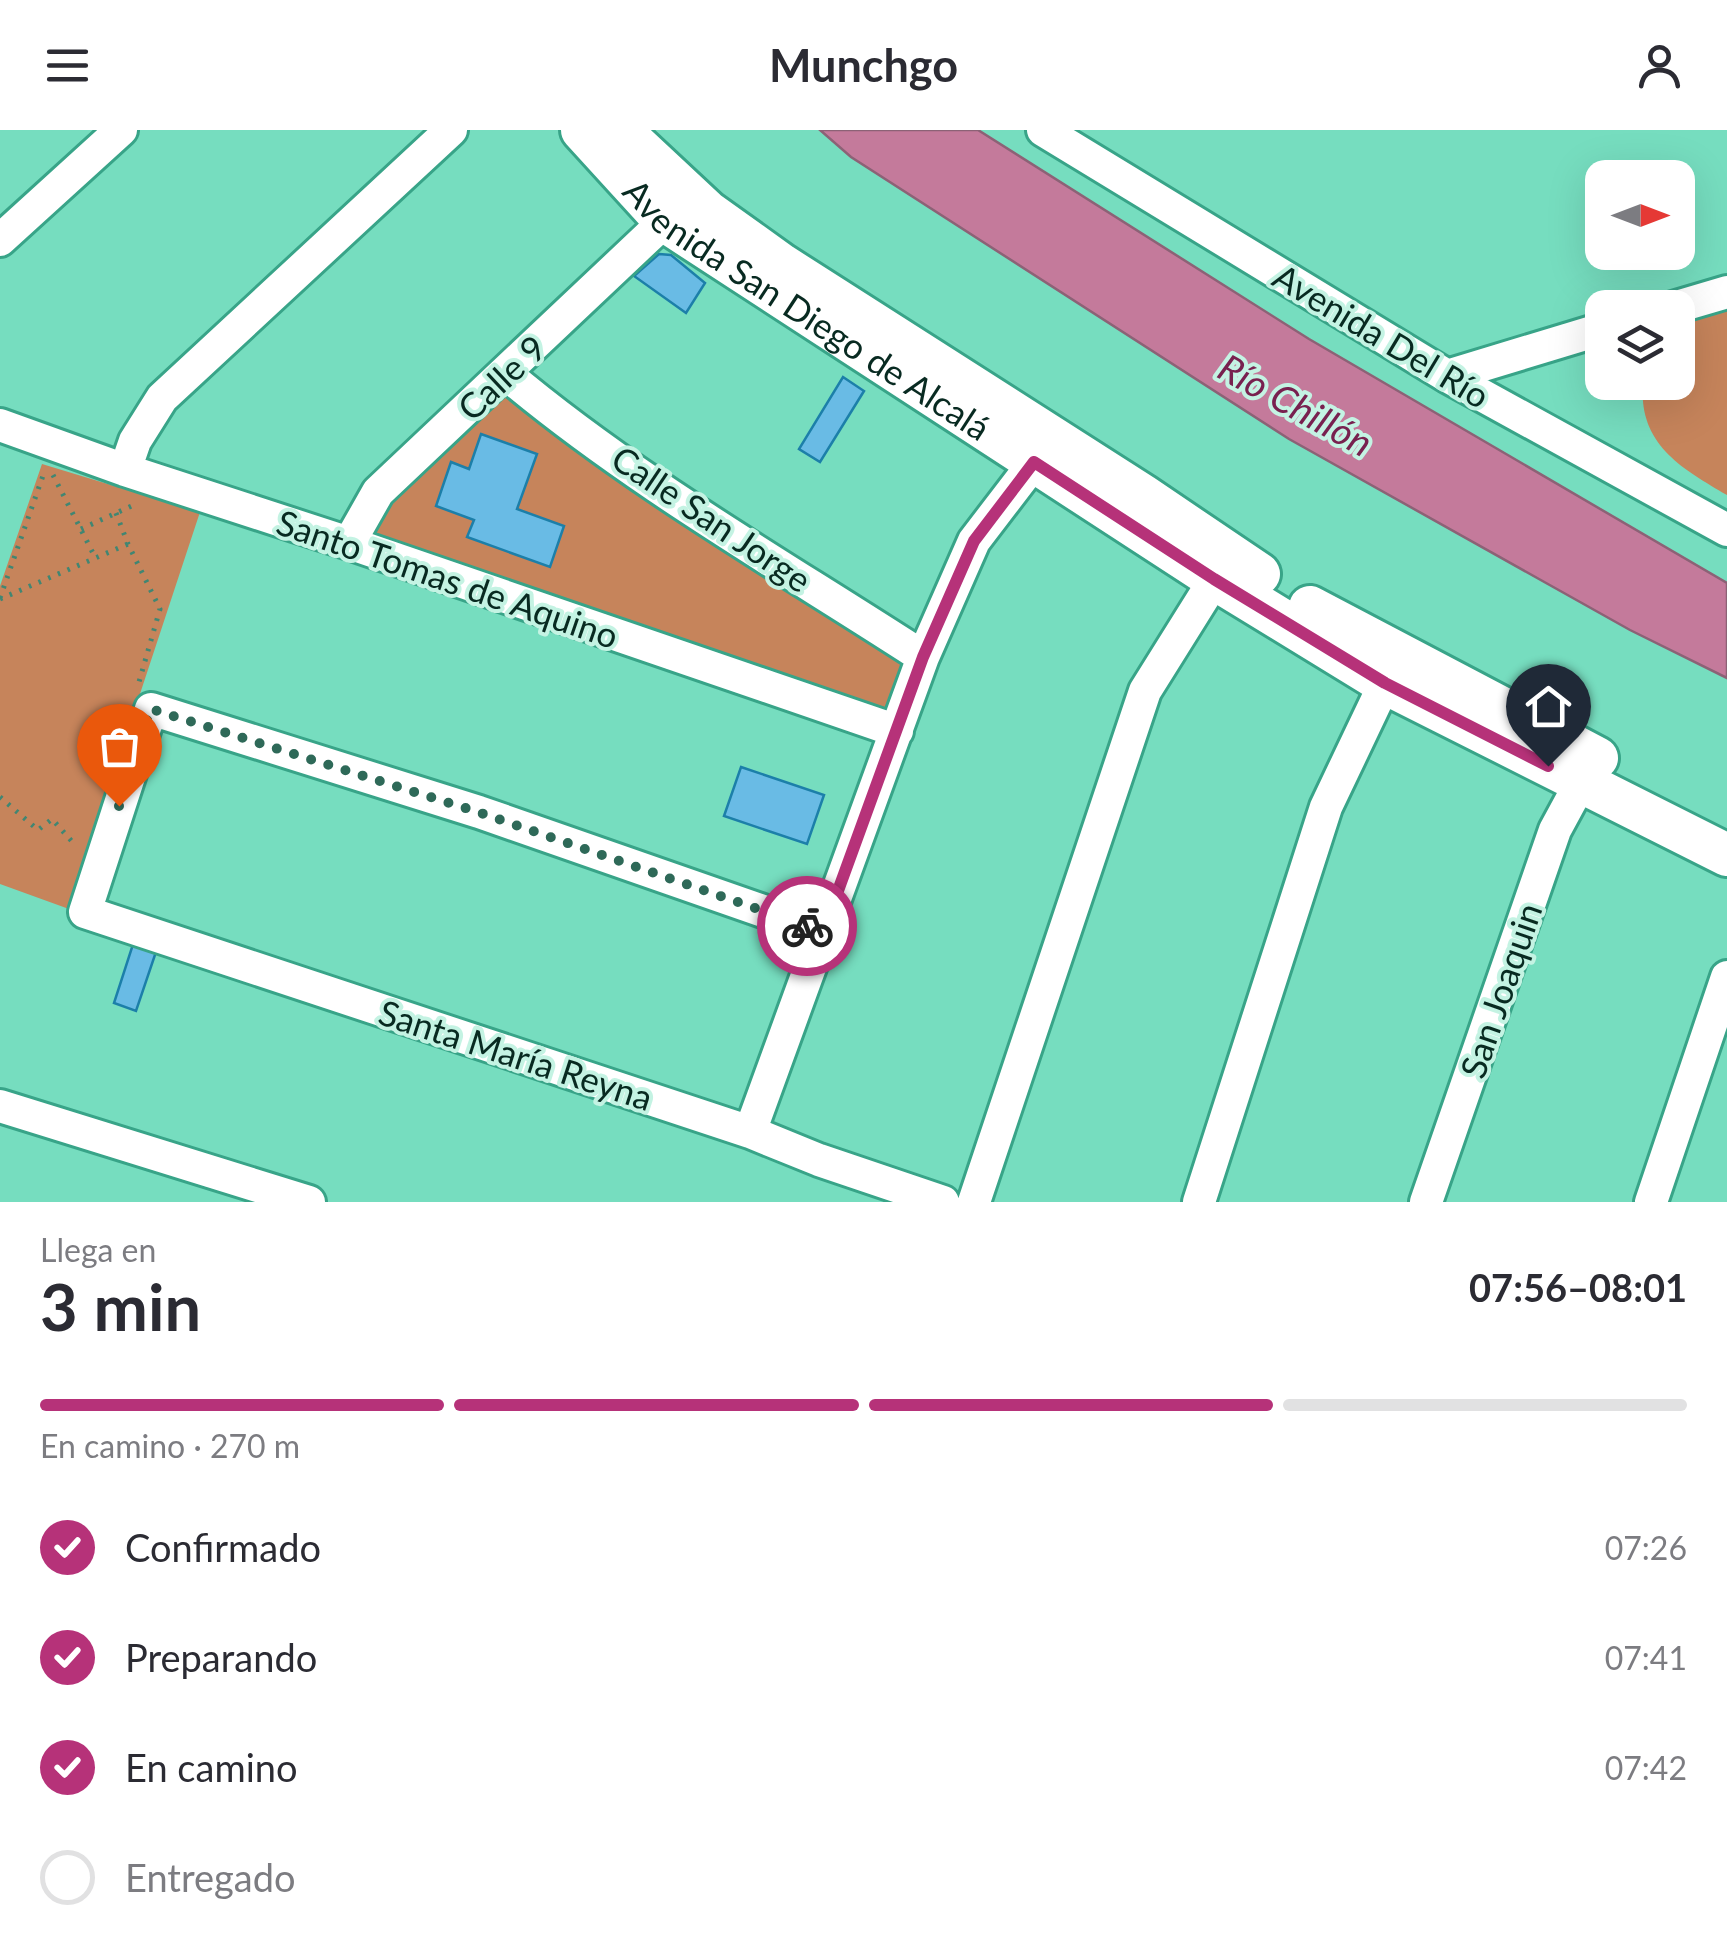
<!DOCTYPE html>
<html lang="es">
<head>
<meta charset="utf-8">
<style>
  :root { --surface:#fff; --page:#f7f7f7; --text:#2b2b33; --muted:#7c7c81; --line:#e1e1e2; --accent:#b63279 }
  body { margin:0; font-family:Lato,sans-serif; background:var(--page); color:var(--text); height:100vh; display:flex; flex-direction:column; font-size:38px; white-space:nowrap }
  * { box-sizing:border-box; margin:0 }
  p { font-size:32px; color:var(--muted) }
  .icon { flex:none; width:55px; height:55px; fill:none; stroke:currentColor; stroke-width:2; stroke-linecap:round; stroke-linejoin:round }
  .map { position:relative; height:1072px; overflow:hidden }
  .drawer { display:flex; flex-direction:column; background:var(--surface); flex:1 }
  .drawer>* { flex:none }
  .needle { width:65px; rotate:90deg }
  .tools { position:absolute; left:1585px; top:30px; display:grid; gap:20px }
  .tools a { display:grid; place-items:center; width:110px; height:110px; border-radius:20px; background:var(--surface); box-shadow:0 10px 40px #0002; font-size:50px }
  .pin { position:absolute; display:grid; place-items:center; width:85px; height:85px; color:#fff; margin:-102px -42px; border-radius:50% 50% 50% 0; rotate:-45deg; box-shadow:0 0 10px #0007 }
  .pin .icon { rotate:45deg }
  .courier { position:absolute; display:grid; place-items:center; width:100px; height:100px; margin:-50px; border:8px solid #b63279; border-radius:50%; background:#fff; color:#222; box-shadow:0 2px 12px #0007 }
  .overview em { font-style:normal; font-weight:700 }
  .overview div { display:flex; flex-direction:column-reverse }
  .overview { display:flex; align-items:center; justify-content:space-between; height:170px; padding:0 40px }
  h1 { font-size:65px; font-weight:700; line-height:75px }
  .bar { display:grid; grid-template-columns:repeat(4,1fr); gap:15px 10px; align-content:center; height:120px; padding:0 40px }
  .bar i { height:12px; border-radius:8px; background:var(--line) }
  .bar .selected { background:var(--accent) }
  .bar p { grid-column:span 4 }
  ol { padding:0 40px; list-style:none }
  li { display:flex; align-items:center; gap:30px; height:110px }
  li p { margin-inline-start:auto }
  li .icon { padding:10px; border-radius:50%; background:var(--accent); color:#fff; stroke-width:4 }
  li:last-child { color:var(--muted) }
  li i { width:55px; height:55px; border:5px solid var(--line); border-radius:50% }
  header { display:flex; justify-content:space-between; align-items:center; height:130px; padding:0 40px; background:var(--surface); font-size:45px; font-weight:700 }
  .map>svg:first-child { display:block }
</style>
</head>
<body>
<header><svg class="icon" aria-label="menu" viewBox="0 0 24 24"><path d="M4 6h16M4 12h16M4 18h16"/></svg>Munchgo<svg class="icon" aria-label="person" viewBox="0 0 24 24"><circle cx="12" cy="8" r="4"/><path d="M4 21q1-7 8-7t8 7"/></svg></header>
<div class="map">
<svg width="1727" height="1072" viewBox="0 0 1727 1072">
  <rect width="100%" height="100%" fill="#76ddbf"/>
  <path fill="#c6845b" d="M1706,180H1727V365C1681,338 1638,314 1643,253L1678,252V195L1684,188Z
    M504,254L912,529L890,590L362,408L389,367Z
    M42,334L200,382L69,779L0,754V456Z"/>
  <path fill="#c47a9b" stroke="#8c6276" stroke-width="2.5" d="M820,0H978L1309,209L1727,453V548L1630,500L1289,309L851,27Z"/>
  <path fill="#69bbe5" stroke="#1c7fa9" stroke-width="2.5" d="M659,124L671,125L705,153L686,183L634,146Z
    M843,247L864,261L820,332L799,319Z
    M481,304L537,324L517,379L564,396L550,437L467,407L474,390L436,376L451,332L469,339Z
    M741,637L824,665L807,714L724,686Z
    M135,808L158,816L136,881L114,873Z"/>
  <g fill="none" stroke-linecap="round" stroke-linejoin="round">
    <defs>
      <path id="minor" d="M1043,0L1447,246L1727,400
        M0,110L121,0
        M1673,178L1727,162
        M505,243C633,351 783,436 923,527
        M1447,246L1602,199
        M0,295L125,340L349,413L897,601
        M125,340L135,311L162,268L451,0
        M349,413L378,362L665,91
        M823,802L479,682L151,579L85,782L750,1002L819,1030L943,1072
        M0,976L309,1072
        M750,1002L923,527L974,411L1049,313
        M974,1072L1145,561L1215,449
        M1199,1072L1326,677L1385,553
        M1426,1072L1555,700L1581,652
        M1651,1072L1727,847"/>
      <g id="major">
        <path id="s1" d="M582,0L665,91L1215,449L1385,553L1727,725"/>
        <path d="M620,0L708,82L782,135L1142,365L1259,444"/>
        <path d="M1310,477L1597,628"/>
      </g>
    </defs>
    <use href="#minor" stroke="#38a488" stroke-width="38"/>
    <use href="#major" stroke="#38a488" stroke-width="48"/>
    <path stroke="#418672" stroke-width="5" stroke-dasharray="2.5 8" stroke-linecap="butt" d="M53,345L96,429
      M116,383L128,414L160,479L139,552
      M81,399L136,374
      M0,468L45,340
      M0,469L128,414
      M0,667L38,700L52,689L76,716"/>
    <use href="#minor" stroke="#fff" stroke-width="32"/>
    <use href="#major" stroke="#fff" stroke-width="42"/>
  </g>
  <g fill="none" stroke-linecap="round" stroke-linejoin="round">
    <path stroke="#2e6958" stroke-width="10" stroke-dasharray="0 18" d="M119,676L151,579L478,682L807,796"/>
    <path stroke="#b63279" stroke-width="12" d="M807,796L823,802L923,527L974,411L1034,332L1214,449L1385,553L1548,636"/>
  </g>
  <g text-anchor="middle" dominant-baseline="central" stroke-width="8" stroke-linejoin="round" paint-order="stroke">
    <g font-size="35" fill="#082a21" stroke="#c4f3e3">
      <text stroke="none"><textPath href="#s1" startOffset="290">Avenida San Diego de Alcalá</textPath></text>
      <text transform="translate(1382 205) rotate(31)">Avenida Del Río</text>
      <text transform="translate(501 247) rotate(-43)">Calle 9</text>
      <text transform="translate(712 388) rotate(34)">Calle San Jorge</text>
      <text transform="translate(448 448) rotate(19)">Santo Tomas de Aquino</text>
      <text transform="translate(1500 860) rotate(-71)">San Joaquin</text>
      <text transform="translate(516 924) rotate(18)">Santa María Reyna</text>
    </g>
    <g font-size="38" font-style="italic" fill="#78214f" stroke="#c4f3e3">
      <text transform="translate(1296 274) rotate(29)">Río Chillón</text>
    </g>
  </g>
</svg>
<div class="tools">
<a><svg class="needle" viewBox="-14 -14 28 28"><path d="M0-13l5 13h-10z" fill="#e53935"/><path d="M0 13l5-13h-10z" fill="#7c7c81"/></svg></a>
<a><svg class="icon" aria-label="layers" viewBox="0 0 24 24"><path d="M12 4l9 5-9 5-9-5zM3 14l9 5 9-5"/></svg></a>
</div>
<div class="pin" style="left:119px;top:676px;background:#ea580c"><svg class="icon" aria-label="bag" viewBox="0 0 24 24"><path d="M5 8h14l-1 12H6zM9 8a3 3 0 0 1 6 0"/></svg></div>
<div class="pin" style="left:1548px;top:636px;background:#1f2937"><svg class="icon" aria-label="home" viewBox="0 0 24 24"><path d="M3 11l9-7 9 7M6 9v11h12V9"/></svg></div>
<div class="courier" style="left:807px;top:796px"><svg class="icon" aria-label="bike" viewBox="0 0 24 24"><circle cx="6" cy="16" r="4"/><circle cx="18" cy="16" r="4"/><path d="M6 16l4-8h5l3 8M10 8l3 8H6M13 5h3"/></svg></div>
</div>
<section class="drawer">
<div class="overview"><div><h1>3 min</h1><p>Llega en</p></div><em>07:56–08:01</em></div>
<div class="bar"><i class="selected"></i><i class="selected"></i><i class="selected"></i><i></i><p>En camino · 270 m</p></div>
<ol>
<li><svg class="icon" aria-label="check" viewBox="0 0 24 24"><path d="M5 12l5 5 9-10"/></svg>Confirmado<p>07:26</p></li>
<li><svg class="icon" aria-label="check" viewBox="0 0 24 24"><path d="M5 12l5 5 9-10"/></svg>Preparando<p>07:41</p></li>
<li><svg class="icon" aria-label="check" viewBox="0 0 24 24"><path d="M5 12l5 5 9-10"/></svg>En camino<p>07:42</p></li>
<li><i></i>Entregado</li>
</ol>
</section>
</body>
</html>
